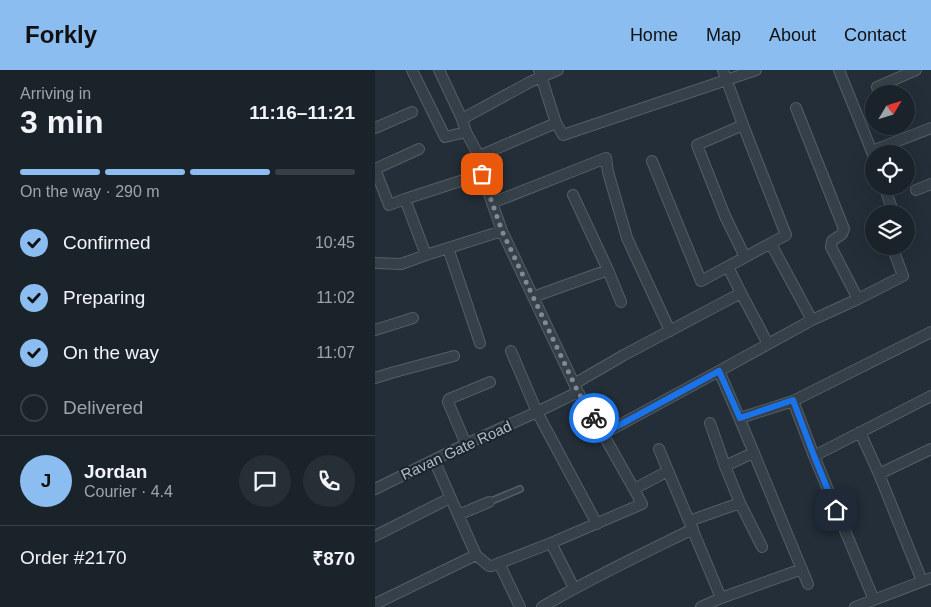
<!DOCTYPE html>
<html lang="en">
<head>
<meta charset="utf-8">
<style>
  :root { --surface:#1a222a; --page:#272f36; --text:#f1f3f6; --muted:#9fa4a8; --line:#383f47; --accent:#8bbdf0 }
  body { margin:0; font-family:Helvetica,sans-serif; background:var(--page); color:var(--text); height:100vh; display:flex; flex-direction:column; font-size:19px; white-space:nowrap }
  * { box-sizing:border-box; margin:0 }
  p { font-size:16px; color:var(--muted) }
  .icon { flex:none; width:28px; height:28px; fill:none; stroke:currentColor; stroke-width:2; stroke-linecap:round; stroke-linejoin:round }
  .map { position:relative; flex:1; overflow:hidden }
  .details { display:flex; flex-direction:column; background:var(--surface); width:375px }
  .details>* { flex:none }
  .needle { width:32px; rotate:52deg }
  .controls { position:absolute; left:490px; top:15px; display:grid; gap:10px }
  .controls a { display:grid; place-items:center; width:50px; height:50px; border-radius:50%; background:var(--surface); box-shadow:0 5px 20px #0002,0 0 0 1px var(--line); font-size:25px }
  .pin { position:absolute; display:grid; place-items:center; width:42px; height:42px; color:#fff; margin:-21px; border-radius:10px; box-shadow:0 2px 8px #0006 }
  .courier { position:absolute; display:grid; place-items:center; width:50px; height:50px; margin:-25px; border:4px solid #1a73e8; border-radius:50%; background:#fff; color:#222; box-shadow:0 1px 6px #0007 }
  .headline em { font-style:normal; font-weight:700 }
  .headline div { display:flex; flex-direction:column-reverse }
  .headline { display:flex; align-items:center; justify-content:space-between; height:85px; padding:0 20px }
  h1 { font-size:32px; font-weight:700; line-height:38px }
  .bar { display:grid; grid-template-columns:repeat(4,1fr); gap:8px 5px; align-content:center; height:60px; padding:0 20px }
  .bar i { height:6px; border-radius:4px; background:var(--line) }
  .bar .selected { background:var(--accent) }
  .bar p { grid-column:span 4 }
  .line { display:flex; align-items:center; gap:12px; padding:0 20px; border-top:1px solid var(--line) }
  .line div { flex:1 }
  .round { display:grid; place-items:center; flex:none; width:52px; height:52px; border-radius:26px; background:var(--page) }
  ol { padding:0 20px; list-style:none }
  li { display:flex; align-items:center; gap:15px; height:55px }
  li p { margin-inline-start:auto }
  li .icon { padding:5px; border-radius:50%; background:var(--accent); color:#111; stroke-width:4 }
  li:last-child { color:var(--muted) }
  li i { width:28px; height:28px; border:2px solid var(--line); border-radius:50% }
  header { display:flex; align-items:center; gap:30px; box-sizing:border-box; height:70px; padding:0 25px; background:var(--accent); color:#111 }
  header strong { font-size:24px }
  nav { display:flex; gap:28px; margin-inline-start:auto; font-size:18px }
  main { display:flex; flex:1; min-height:0 }
  .map>svg:first-child { display:block }
</style>
</head>
<body>
<header>
<strong>Forkly</strong>
<nav><a>Home</a><a>Map</a><a>About</a><a>Contact</a></nav>
</header>
<main>
<section class="details">
<div class="headline"><div><h1>3 min</h1><p>Arriving in</p></div><em>11:16–11:21</em></div>
<div class="bar"><i class="selected"></i><i class="selected"></i><i class="selected"></i><i></i><p>On the way · 290 m</p></div>
<ol>
<li><svg class="icon" aria-label="check" viewBox="0 0 24 24"><path d="M5 12l5 5 9-10"/></svg>Confirmed<p>10:45</p></li>
<li><svg class="icon" aria-label="check" viewBox="0 0 24 24"><path d="M5 12l5 5 9-10"/></svg>Preparing<p>11:02</p></li>
<li><svg class="icon" aria-label="check" viewBox="0 0 24 24"><path d="M5 12l5 5 9-10"/></svg>On the way<p>11:07</p></li>
<li><i></i>Delivered</li>
</ol>
<div class="line" style="height:90px"><b class="round" style="background:var(--accent);color:#111">J</b><div><b>Jordan</b><p>Courier · 4.4</p></div><a class="round"><svg class="icon" aria-label="chat" viewBox="0 0 24 24"><path d="M4 5h16v11H9l-5 4z"/></svg></a><a class="round"><svg class="icon" aria-label="phone" viewBox="0 0 24 24"><path d="M5 4h4l2 5-3 2q2 4 5 5l2-3 5 2v4C11 20 4 13 5 4z"/></svg></a></div>
<div class="line" style="height:65px"><div>Order #2170</div><b>₹870</b></div>
</section>
<div class="map">
<svg width="556" height="537" viewBox="0 0 556 537">
  <rect width="100%" height="100%" fill="#232e38"/>
  <g fill="none" stroke-linecap="round" stroke-linejoin="round">
    <defs>
      <path id="lane" d="M114,432L145,419"/>
      <path id="street" d="M37,0L70,67L91,62
        M64,0L87,49L155,12L183,0
        M164,0L181,53
        M464,0L499,87
        M502,17L541,0
        M421,38L469,159L467,164L457,171L456,177L483,229
        M368,55L322,75L350,146L370,187
        M0,58L37,42
        M44,79L0,99L14,135L30,129L107,104L104,86L91,62L87,49
        M497,81L556,58
        M104,86L181,53L188,65L381,0
        M277,91L326,211L411,165L368,55L348,0
        M107,104L127,161
        M509,116L519,144
        M541,120L556,114
        M198,125L233,200
        M30,129L51,185
        M117,133L231,88L233,102L252,168L295,261
        M396,174L437,250
        M73,178L105,273
        M0,193L26,194L51,185L127,161L203,322L162,342L91,374L0,419
        M353,197L366,223
        M158,227L233,200L246,232
        M0,260L38,248
        M136,281L162,342L222,454
        M344,301L437,250L483,229L528,206L517,176
        M0,308L16,303L79,286
        M199,314L249,285L366,223L393,274
        M203,322L228,364L344,301C375,371 403,443 433,514
        M418,331L439,386L499,530
        M365,348L418,331L556,262
        M485,362L504,404L547,511
        M228,364L259,419L293,401
        M91,374L73,332L74,329L115,312
        M284,379L346,528
        M439,386L556,326
        M59,390L101,485L114,496H117L176,473
        M350,396L378,383
        M504,404L556,379V380
        M365,433L387,477
        M83,445L114,432
        M314,451L365,433L350,396L335,353
        M0,466L75,428
        M124,493L145,537
        M199,518L176,473L267,434L259,419
        M0,534L101,485
        M167,537C216,508 267,484 318,459
        M326,537L346,528L427,499
        M480,537L556,508"/>
    </defs>
    <use href="#lane" stroke="#545e66" stroke-width="8"/>
    <use href="#street" stroke="#545e66" stroke-width="12"/>
    <use href="#lane" stroke="#364048" stroke-width="5"/>
    <use href="#street" stroke="#364048" stroke-width="10"/>
  </g>
  <g fill="none" stroke-linecap="round" stroke-linejoin="round">
    <path stroke="#7f8a93" stroke-width="5" stroke-dasharray="0 9" d="M107,104L127,161L203,322L219,348"/>
    <path stroke="#1a73e8" stroke-width="6" d="M219,348L228,364L344,301L365,348L418,330L439,386L461,440"/>
  </g>
  <g text-anchor="middle" dominant-baseline="central" stroke-width="4" stroke-linejoin="round" paint-order="stroke">
    <g font-size="15" fill="#b1bbc4" stroke="#1c252d">
      <text transform="translate(81 380) rotate(-25)">Ravan Gate Road</text>
    </g>
  </g>
</svg>
<div class="controls">
<a><svg class="needle" viewBox="-14 -14 28 28"><path d="M0-13l5 13h-10z" fill="#e53935"/><path d="M0 13l5-13h-10z" fill="#9fa4a8"/></svg></a>
<a><svg class="icon" aria-label="locate" viewBox="0 0 24 24"><circle cx="12" cy="12" r="6"/><path d="M12 2v4M12 18v4M2 12h4M18 12h4"/></svg></a>
<a><svg class="icon" aria-label="layers" viewBox="0 0 24 24"><path d="M12 4l9 5-9 5-9-5zM3 14l9 5 9-5"/></svg></a>
</div>
<div class="pin" style="left:107px;top:104px;background:#ea580c"><svg class="icon" aria-label="bag" viewBox="0 0 24 24"><path d="M5 8h14l-1 12H6zM9 8a3 3 0 0 1 6 0"/></svg></div>
<div class="pin" style="left:461px;top:440px;background:#1f2937"><svg class="icon" aria-label="home" viewBox="0 0 24 24"><path d="M3 11l9-7 9 7M6 9v11h12V9"/></svg></div>
<div class="courier" style="left:219px;top:348px"><svg class="icon" aria-label="bike" viewBox="0 0 24 24"><circle cx="6" cy="16" r="4"/><circle cx="18" cy="16" r="4"/><path d="M6 16l4-8h5l3 8M10 8l3 8H6M13 5h3"/></svg></div>
</div>
</main>
</body>
</html>
